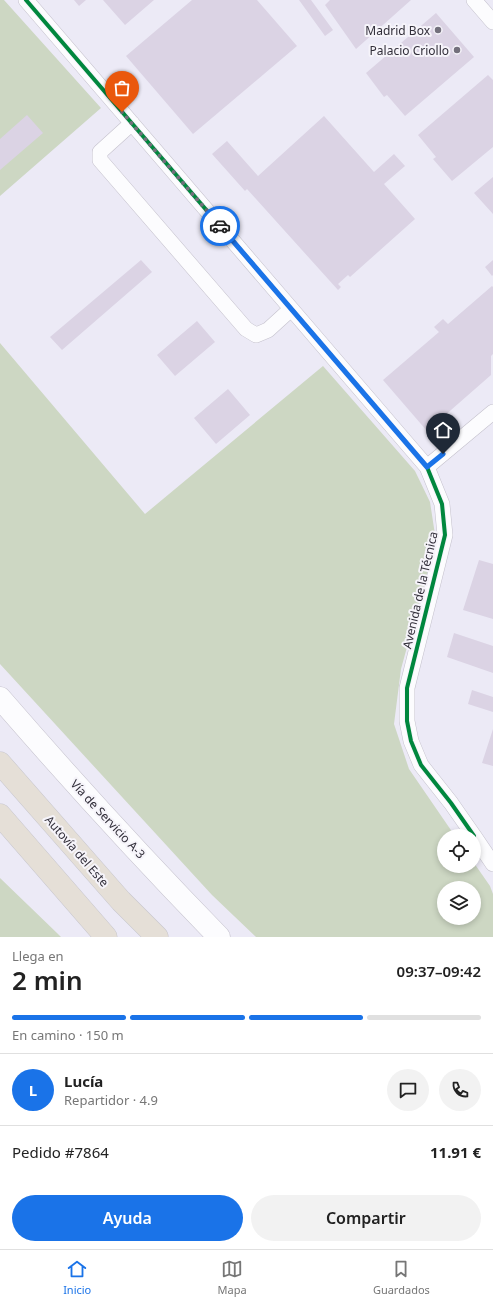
<!DOCTYPE html>
<html lang="es">
<head>
<meta charset="utf-8">
<style>
  :root { --surface:#fff; --page:#f2f2f2; --text:#222; --muted:#767676; --line:#e0e0e0; --accent:#1a73e8 }
  body { margin:0; font-family:"Noto Sans",sans-serif; background:var(--page); color:var(--text); height:100vh; display:flex; flex-direction:column; font-size:15px; white-space:nowrap }
  * { box-sizing:border-box; margin:0 }
  p { font-size:13px; color:var(--muted) }
  .icon { flex:none; width:22px; height:22px; fill:none; stroke:currentColor; stroke-width:2; stroke-linecap:round; stroke-linejoin:round }
  .map { position:relative; height:937px; overflow:hidden }
  .panel { display:flex; flex-direction:column; background:var(--surface); flex:1 }
  .panel>* { flex:none }
  .controls { position:absolute; left:437px; top:829px; display:grid; gap:8px }
  .controls a { display:grid; place-items:center; width:44px; height:44px; border-radius:50%; background:var(--surface); box-shadow:0 2px 6px #0003; font-size:20px }
  .pin { position:absolute; display:grid; place-items:center; width:34px; height:34px; color:#fff; margin:-41px -17px; border-radius:50% 50% 50% 0; rotate:-45deg; box-shadow:0 0 4px #0007 }
  .pin .icon { rotate:45deg }
  .courier { position:absolute; display:grid; place-items:center; width:40px; height:40px; margin:-20px; border:3px solid #1a73e8; border-radius:50%; background:#fff; color:#222; box-shadow:0 1px 5px #0007 }
  .summary em { font-style:normal; font-weight:600 }
  .summary div { display:flex; flex-direction:column-reverse }
  .summary { display:flex; align-items:center; justify-content:space-between; height:68px; padding:0 12px }
  h1 { font-size:26px; font-weight:600; line-height:30px }
  .bar { display:grid; grid-template-columns:repeat(4,1fr); gap:6px 4px; align-content:center; height:48px; padding:0 12px }
  .bar i { height:5px; border-radius:3px; background:var(--line) }
  .bar .active { background:var(--accent) }
  .bar p { grid-column:span 4 }
  .line { display:flex; align-items:center; gap:10px; padding:0 12px; border-top:1px solid var(--line) }
  .line div { flex:1 }
  .round { display:grid; place-items:center; flex:none; width:42px; height:42px; border-radius:21px; background:var(--page) }
  .action { display:flex; gap:8px; margin-top:auto; padding:8px 12px }
  .action a { flex:1; height:46px; border-radius:24px; background:var(--accent); color:#fff; font-size:16px; font-weight:600; line-height:46px; text-align:center }
  .action a+a { background:var(--page); color:var(--text) }
  .tab-bar { display:flex; justify-content:space-around; align-items:center; height:56px; border-top:1px solid var(--line); background:var(--surface); font-size:11px; color:var(--muted) }
  .tab-bar a { display:grid; justify-items:center; gap:2px }
  .tab-bar .active { color:var(--accent) }
  .map>svg:first-child { display:block }
</style>
</head>
<body>
<div class="map">
<svg width="493" height="937" viewBox="0 0 493 937">
  <rect width="100%" height="100%" fill="#eceaf6"/>
  <path fill="#cdd7c3" fill-rule="evenodd" d="M0,0H4L101,108L0,196Z
    M0,343L145,514L323,366L415,471L430,502L436,541L401,669L394,724L409,769L455,836H444V866H474V863L490,886L493,894V937H256L212,895L0,664ZM444,888H474V918H444Z
    M0,878L57,933L61,937H0Z"/>
  <path fill="#dbd3e4" d="M74,0H86L79,6Z
    M103,0H154L125,25Z
    M192,0H257L297,46L193,134L126,56Z
    M299,0H311L333,30L325,36Z
    M330,0H411L356,49L325,5Z
    M436,13L474,57L405,116L387,95L384,97L366,73Z
    M488,75L493,80V147L452,181L433,159L436,157L418,135Z
    M27,115L43,133L0,170V139Z
    M324,116L374,172L394,154L405,166L384,184L415,219L350,277L348,275L338,284L341,287L338,290L247,189L245,191L212,154L227,141L258,176Z
    M493,177V214L474,193Z
    M141,260L152,272L62,350L50,337Z
    M493,260V275L492,276L485,267Z
    M492,286L493,287V354L491,356V375L427,431L383,380L439,332L434,327L443,319L448,324Z
    M197,321L215,342L175,376L157,355Z
    M228,389L250,415L216,444L194,418Z
    M479,560L493,564V619L463,610Z
    M454,633L493,646V673L447,657Z
    M472,690L493,697V712L468,704Z
    M493,729V766L482,763Z"/>
  <g fill="none" stroke-linecap="round" stroke-linejoin="round">
    <defs>
      <path id="street" d="M26,0L427,467L442,504L445,535L407,688V721L411,741L421,765L451,803L474,836
        M474,0L493,22
        M132,123L100,152V160L246,329L256,335L268,330L291,309
        M427,467L493,412
        M474,836L493,864"/>
      <path id="secondary" d="M0,698C71,780 144,860 219,937"/>
      <path id="highway" d="M0,763L121,901L157,937
        M0,815L106,937"/>
    </defs>
    <use href="#street" stroke="#c4c1cc" stroke-width="16"/>
    <use href="#secondary" stroke="#c4c1cc" stroke-width="23"/>
    <use href="#highway" stroke="#c7c6cd" stroke-width="23"/>
    <use href="#street" stroke="#fcfcfe" stroke-width="15"/>
    <use href="#secondary" stroke="#fcfcfe" stroke-width="22"/>
    <use href="#highway" stroke="#e5dfd7" stroke-width="22"/>
    <defs>
      <path id="cycleway" d="M26,0L427,467L442,504L445,535L407,688V721L411,741L421,765L451,803L474,836"/>
    </defs>
    <use href="#cycleway" stroke="#f6f4fa" stroke-width="6"/>
    <use href="#cycleway" stroke="#00873e" stroke-width="4"/>
  </g>
  <g fill="none" stroke-linecap="round" stroke-linejoin="round">
    <path stroke="#73707c" stroke-width="4" stroke-dasharray="0 7.2" d="M122,112L220,226"/>
    <path stroke="#1a73e8" stroke-width="5" d="M220,226L427,467L443,454"/>
  </g>
  <g fill="#73707c" stroke="#f6f4fa" stroke-width="1.5">
    <circle cx="438" cy="30" r="4"/>
    <circle cx="457" cy="50" r="4"/>
  </g>
  <g text-anchor="middle" dominant-baseline="central" stroke-width="4" stroke-linejoin="round" paint-order="stroke">
    <g font-size="12" fill="#322f3a" stroke="#f6f4fa" text-anchor="end">
      <text x="430" y="30">Madrid Box</text>
      <text x="449" y="50">Palacio Criollo</text>
    </g>
    <g font-size="12" fill="#322f3a" stroke="#f6f4fa">
      <text transform="translate(420 590) rotate(-77)">Avenida de la Técnica</text>
      <text transform="translate(108 819) rotate(47)">Vía de Servicio A-3</text>
      <text transform="translate(77 851) rotate(49)">Autovía del Este</text>
    </g>
  </g>
</svg>
<div class="controls">
<a><svg class="icon" aria-label="locate" viewBox="0 0 24 24"><circle cx="12" cy="12" r="6"/><path d="M12 2v4M12 18v4M2 12h4M18 12h4"/></svg></a>
<a><svg class="icon" aria-label="layers" viewBox="0 0 24 24"><path d="M12 4l9 5-9 5-9-5zM3 14l9 5 9-5"/></svg></a>
</div>
<div class="pin" style="left:122px;top:112px;background:#ea580c"><svg class="icon" aria-label="bag" viewBox="0 0 24 24"><path d="M5 8h14l-1 12H6zM9 8a3 3 0 0 1 6 0"/></svg></div>
<div class="pin" style="left:443px;top:454px;background:#1f2937"><svg class="icon" aria-label="home" viewBox="0 0 24 24"><path d="M3 11l9-7 9 7M6 9v11h12V9"/></svg></div>
<div class="courier" style="left:220px;top:226px"><svg class="icon" aria-label="car" viewBox="0 0 24 24"><path d="M5 17H2v-5l4-1 3-4h7l3 4 3 1v5h-3M9 17h6M6 11h13"/><circle cx="7" cy="17" r="2"/><circle cx="17" cy="17" r="2"/></svg></div>
</div>
<section class="panel">
<div class="summary"><div><h1>2 min</h1><p>Llega en</p></div><em>09:37–09:42</em></div>
<div class="bar"><i class="active"></i><i class="active"></i><i class="active"></i><i></i><p>En camino · 150 m</p></div>
<div class="line" style="height:72px"><b class="round" style="background:var(--accent);color:#fff">L</b><div><b>Lucía</b><p>Repartidor · 4.9</p></div><a class="round"><svg class="icon" aria-label="chat" viewBox="0 0 24 24"><path d="M4 5h16v11H9l-5 4z"/></svg></a><a class="round"><svg class="icon" aria-label="phone" viewBox="0 0 24 24"><path d="M5 4h4l2 5-3 2q2 4 5 5l2-3 5 2v4C11 20 4 13 5 4z"/></svg></a></div>
<div class="line" style="height:52px"><div>Pedido #7864</div><b>11.91 €</b></div>
<div class="action"><a>Ayuda</a><a>Compartir</a></div>
</section>
<nav class="tab-bar">
<a class="active"><svg class="icon" aria-label="home" viewBox="0 0 24 24"><path d="M3 11l9-7 9 7M6 9v11h12V9"/></svg>Inicio</a>
<a><svg class="icon" aria-label="map" viewBox="0 0 24 24"><path d="M3 6l6-2 6 2 6-2v14l-6 2-6-2-6 2zM9 4v14M15 6v14"/></svg>Mapa</a>
<a><svg class="icon" aria-label="saved" viewBox="0 0 24 24"><path d="M7 4h10v16l-5-4-5 4z"/></svg>Guardados</a>
</nav>
</body>
</html>
